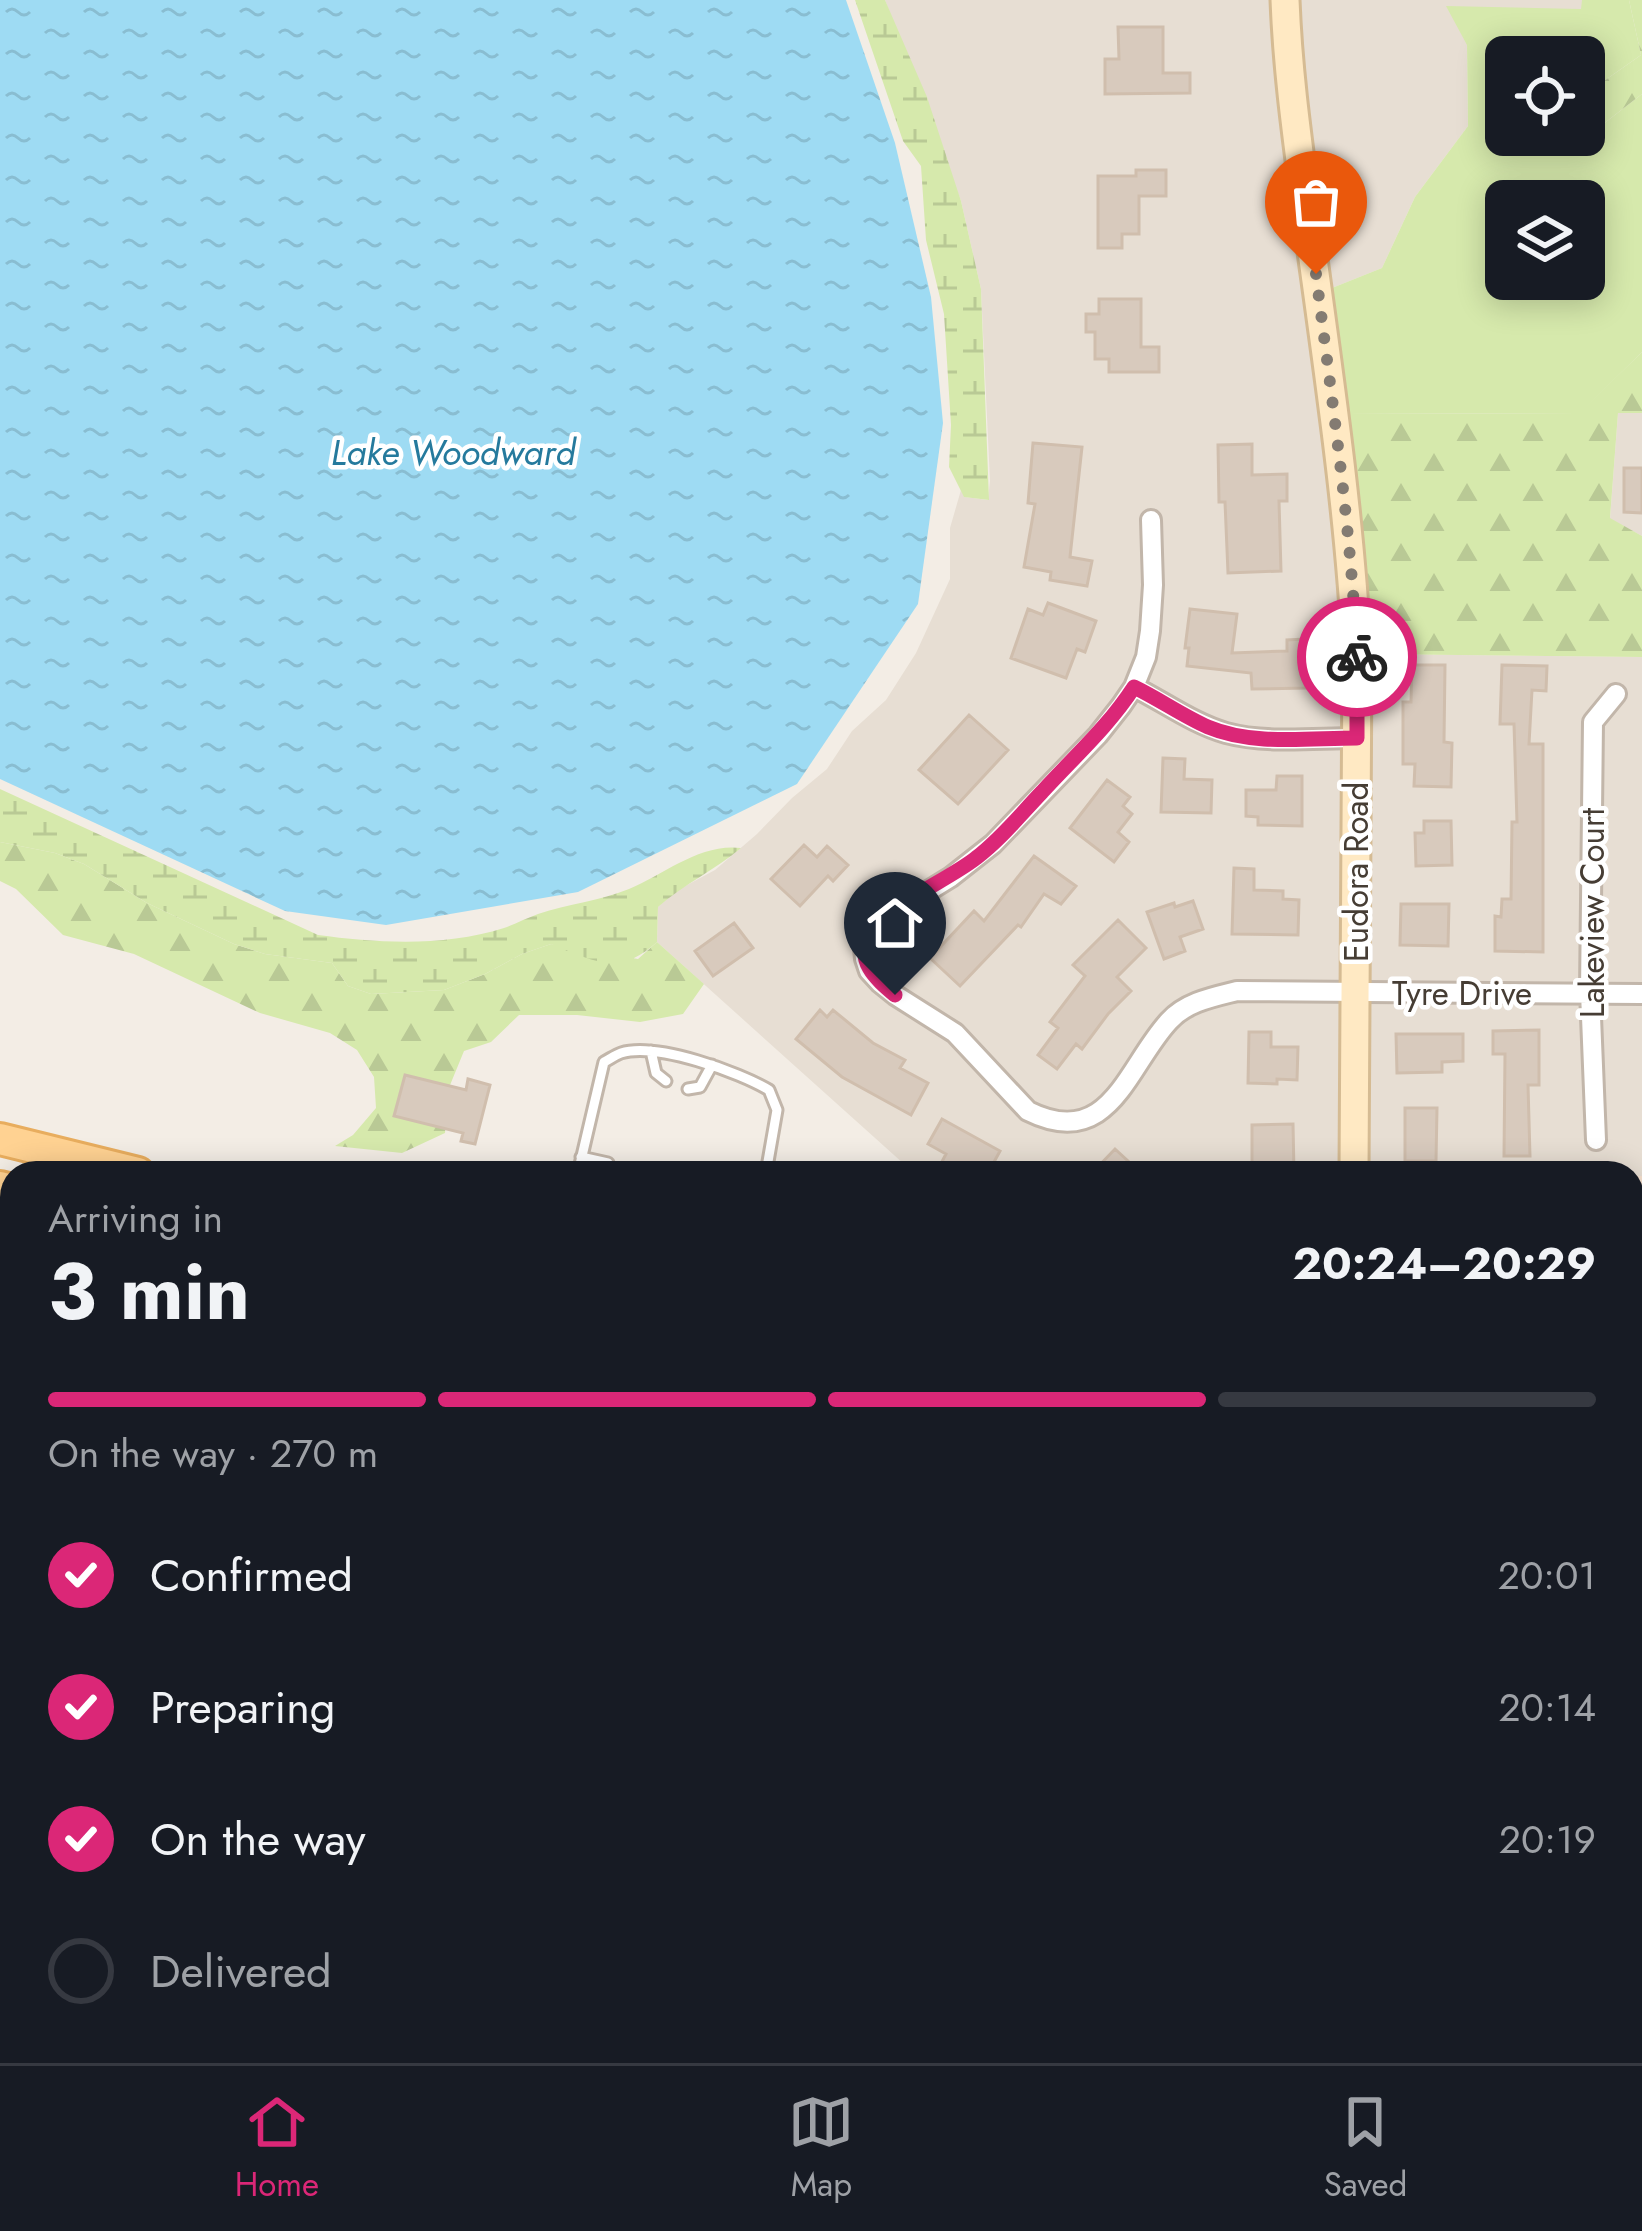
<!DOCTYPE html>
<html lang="en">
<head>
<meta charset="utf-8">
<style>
  :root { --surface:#171b24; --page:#242831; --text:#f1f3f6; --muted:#9ea1a6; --line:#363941; --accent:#db2777 }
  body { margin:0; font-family:Jost,sans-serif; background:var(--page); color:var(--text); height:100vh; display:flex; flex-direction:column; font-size:45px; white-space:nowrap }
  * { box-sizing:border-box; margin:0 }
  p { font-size:39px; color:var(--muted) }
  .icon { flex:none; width:66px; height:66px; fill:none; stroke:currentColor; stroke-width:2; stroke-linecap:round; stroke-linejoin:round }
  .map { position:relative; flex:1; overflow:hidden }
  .side { position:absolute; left:0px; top:1161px; width:1644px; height:903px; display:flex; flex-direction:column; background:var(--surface); border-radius:36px 36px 0 0; box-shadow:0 6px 30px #0003 }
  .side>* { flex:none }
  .controls { position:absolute; left:1485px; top:36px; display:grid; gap:24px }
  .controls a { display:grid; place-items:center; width:120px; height:120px; border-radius:18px; background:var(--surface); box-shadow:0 6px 30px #0003; font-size:60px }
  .pin { position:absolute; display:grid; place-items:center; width:102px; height:102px; color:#fff; margin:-123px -51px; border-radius:50% 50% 50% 0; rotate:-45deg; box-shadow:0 0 12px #0007 }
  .pin .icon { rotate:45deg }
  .courier { position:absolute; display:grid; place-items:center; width:120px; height:120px; margin:-60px; border:9px solid #db2777; border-radius:50%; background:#fff; color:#222; box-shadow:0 3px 15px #0007 }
  .summary em { font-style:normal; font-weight:700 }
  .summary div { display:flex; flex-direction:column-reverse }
  .summary { display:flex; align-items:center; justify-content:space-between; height:204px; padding:0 48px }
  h1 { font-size:78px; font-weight:700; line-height:90px }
  .bar { display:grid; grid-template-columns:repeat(4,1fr); gap:18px 12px; align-content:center; height:144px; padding:0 48px }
  .bar i { height:15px; border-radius:9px; background:var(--line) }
  .bar .active { background:var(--accent) }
  .bar p { grid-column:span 4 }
  ol { padding:0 48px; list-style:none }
  li { display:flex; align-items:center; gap:36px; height:132px }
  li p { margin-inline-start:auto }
  li .icon { padding:12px; border-radius:50%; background:var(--accent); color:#fff; stroke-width:4 }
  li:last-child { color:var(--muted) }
  li i { width:66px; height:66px; border:6px solid var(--line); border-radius:50% }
  .tabs { display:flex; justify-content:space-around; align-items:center; height:168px; border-top:3px solid var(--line); background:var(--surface); font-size:33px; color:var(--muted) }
  .tabs a { display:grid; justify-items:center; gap:6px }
  .tabs .active { color:var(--accent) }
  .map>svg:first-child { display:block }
</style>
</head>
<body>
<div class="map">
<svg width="1642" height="2063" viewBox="0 0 1642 2063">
  <defs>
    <pattern id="forest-firs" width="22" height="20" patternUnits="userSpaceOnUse" patternTransform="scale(3)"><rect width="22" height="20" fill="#d6e9ac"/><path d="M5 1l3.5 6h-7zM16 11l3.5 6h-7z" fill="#b9c995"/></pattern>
    <pattern id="wetland-marsh" width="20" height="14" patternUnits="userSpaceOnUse" patternTransform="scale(3)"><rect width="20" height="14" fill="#d6e9ac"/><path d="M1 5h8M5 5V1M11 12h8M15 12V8" fill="none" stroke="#b9c995"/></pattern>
    <pattern id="water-ripples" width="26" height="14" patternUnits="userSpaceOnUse" patternTransform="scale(3)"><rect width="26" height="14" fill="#9edbf3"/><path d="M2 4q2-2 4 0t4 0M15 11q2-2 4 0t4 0" fill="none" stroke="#89bdd1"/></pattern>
  </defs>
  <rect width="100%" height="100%" fill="#f3ede5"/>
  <path fill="#e7ded3" d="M885,0H1275L1344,575V1173H914L657,942L658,907L676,891L715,870L757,834L792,798L827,769L852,731L886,700L916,653L950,579V528L961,490L965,497L988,500L990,481L981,289L961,201Z
    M1294,0H1582V9L1467,45L1468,126L1415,197L1382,268L1327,290Z
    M1618,413H1642V536L1610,519Z
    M1367,654L1642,657V1176H1632V1173H1363Z"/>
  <path fill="#f6e1cf" d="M1632,1176H1642V1516L1632,1515Z
    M0,1213L12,1216V2052H1291V2063H11L0,2026Z
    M1642,1892V2063H1492V2052H1632V1893Z"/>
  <path fill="#d6e9ac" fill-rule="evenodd" d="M1582,0H1629L1641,55L1584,95V57H1506V135H1521L1519,136L1571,149L1642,94V352L1580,413L1344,414L1327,290L1382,268L1415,197L1468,126L1467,45L1446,6L1581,9ZM1506,201H1584V279H1506Z"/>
  <path fill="url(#forest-firs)" d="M1629,0H1642V94L1571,149L1518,137L1584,135V95L1641,55Z
    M1642,352V413H1618L1610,518L1642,536V657L1367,654L1344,414L1579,413Z
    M0,842L55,853L84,864L147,903L234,944L265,954L332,963L348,986L371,994L444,990L485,974L522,954L551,944L638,959L657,942L704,984L683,1014L640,1022L577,1015H519L491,1042L464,1051L448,1090L445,1133L402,1153L335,1146L353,1135L376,1108L374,1077L357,1050L330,1033L260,1013L134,954L63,935L16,889L0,881Z"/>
  <path fill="url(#wetland-marsh)" d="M855,0H885L927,97L961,201L981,289L989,500L964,497L949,467L951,425L944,314L926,240L921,166L903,141Z
    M0,789L318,935C377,943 445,947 504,928C515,924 527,918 538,914C568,904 600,901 629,889C665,874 700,843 741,848C715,870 684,884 658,907L657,942C619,977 594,961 551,944L522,954L485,974L444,990L371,994L348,986L332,963L265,954L234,944L147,903L84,864L55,853L0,842Z"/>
  <path fill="url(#water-ripples)" d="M0,0H846L895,143L931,297L943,423L918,604L797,784L578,892L386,925L285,911L0,779Z"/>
  <path fill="#d8cabd" stroke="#d0bead" stroke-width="3" d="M1118,27H1163V73H1190V93L1105,94V59H1119Z
    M1136,170H1166V196H1139V234H1122V248H1098V176H1136Z
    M1099,299H1141V347H1159V372H1109V359H1095V332H1086V314H1099Z
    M1033,443L1082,447L1070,557L1092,561L1087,586L1050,580L1051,572L1024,567L1035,504L1028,503Z
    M1252,444V475L1287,474V501H1279L1281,571L1228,573L1225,502H1219L1218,445Z
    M1624,468H1642V513L1624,512Z
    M1048,603L1096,621L1085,652L1077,649L1066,678L1011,658L1028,609L1043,615Z
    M1190,609L1237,614L1232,653L1287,651V640L1304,639L1306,688L1252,689L1251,673L1187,666L1189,648H1185Z
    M1412,665H1445L1444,742L1452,743L1451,787L1414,786L1415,764H1403V702H1411Z
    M1502,665L1547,666L1546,691L1532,690L1529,744H1543V952L1495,951V916L1501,917L1502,899H1511L1512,822H1517L1514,724H1500Z
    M969,715L1008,750L958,804L919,770Z
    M1163,758L1185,759L1184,779L1212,780L1211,813L1161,812Z
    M1277,776H1302V826L1258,825V817L1246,816V790H1276Z
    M1107,780L1130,797L1123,806L1132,814L1118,832L1129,842L1114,862L1070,828Z
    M1424,821H1451L1452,865L1416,866L1415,833H1424Z
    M804,845L817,857L827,846L848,865L833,881L828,876L800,906L771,879Z
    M1034,856L1076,886L1061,904L1044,894L1021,927L1018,925L960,986L930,958L974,911L984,921Z
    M1234,868L1254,869V890L1283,891V899L1299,900L1298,935L1232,934Z
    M1193,901L1203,929L1180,937L1185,951L1164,959L1147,912L1174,903L1175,907Z
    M1401,904H1449L1448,946L1400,945Z
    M1118,920L1146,948L1117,977L1131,991L1108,1014L1082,1049L1076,1044L1057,1069L1038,1055L1058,1028L1050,1022L1085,976L1073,965Z
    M734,923L753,948L713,976L695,951Z
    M820,1010L827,1017L833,1010L873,1043L905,1060L900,1068L928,1083L911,1115L842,1077L796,1039Z
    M1539,1030V1085H1528L1530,1156H1504L1505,1054H1493V1031Z
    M1249,1032H1271V1047H1298L1297,1080L1277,1079V1084L1248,1083Z
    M1396,1034H1463V1061L1442,1062V1072L1397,1073Z
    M405,1075L466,1090L468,1079L490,1085L475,1144L461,1141L463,1133L394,1116Z
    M1405,1108H1437L1436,1161H1405Z
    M942,1119L1000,1151L988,1173H946L938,1169L946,1154L928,1144Z
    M1293,1124L1294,1173H1252V1125Z
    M1115,1149L1141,1173H1092Z"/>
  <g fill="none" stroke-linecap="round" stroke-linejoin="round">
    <defs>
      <path id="lane" d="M651,1051L656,1073L666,1081
        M688,1089L700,1087L712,1065
        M581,1157L608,1163
        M632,1170L634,1173
        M578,1173L604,1062C610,1059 615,1055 621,1053C656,1042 739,1072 769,1090L777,1110L766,1173
        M1632,1272L1642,1275
        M0,1363H12
        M1632,1442L1642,1445
        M0,1511H12
        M1632,1696L1642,1697
        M1632,1861L1642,1862
        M1632,1892H1642
        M0,1951L12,1960
        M456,2052L467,2059L495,2063
        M611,2052L654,2063
        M1518,2052V2063
        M570,2063L590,2052
        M1123,2063L1126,2052"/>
      <path id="street" d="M1151,520L1153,585L1150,631L1146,657L1134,687L1121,706L1098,735L993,844L951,877L878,922L864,948L865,959L869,971L880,983L895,995L955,1033L1028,1111C1110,1152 1127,1066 1169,1021C1186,1002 1213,997 1237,991L1642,994
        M1134,687C1164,702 1194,724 1226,733C1267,744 1315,738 1357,738
        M1596,1140L1590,992L1593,722L1616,694
        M0,1274L12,1277"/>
      <path id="secondary" d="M1285,0C1288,80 1300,158 1310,237C1329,377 1350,516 1357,657L1354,1173
        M1300,2052V2063"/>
      <path id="primary" d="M0,1139L138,1173
        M0,1187L12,1190
        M1632,1537L1642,1539
        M1632,1592L1642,1594"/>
    </defs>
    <use href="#lane" stroke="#c2b6aa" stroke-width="15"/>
    <use href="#street" stroke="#c2b6aa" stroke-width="24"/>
    <use href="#secondary" stroke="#d5bb93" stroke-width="33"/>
    <use href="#primary" stroke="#e8ad5e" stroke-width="36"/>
    <use href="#lane" stroke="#fff" stroke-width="9"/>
    <use href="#street" stroke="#fff" stroke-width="18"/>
    <use href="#secondary" stroke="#ffe9c3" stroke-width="27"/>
    <use href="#primary" stroke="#ffd292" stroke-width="30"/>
  </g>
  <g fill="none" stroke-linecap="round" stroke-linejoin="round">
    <path stroke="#837b72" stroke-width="12" stroke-dasharray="0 21.6" d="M1316,274C1332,402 1351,528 1357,657"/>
    <path stroke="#db2777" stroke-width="15" d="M895,995C875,978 855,961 870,933C883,908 950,879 976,858C1001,839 1020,815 1042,792C1074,757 1108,727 1134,687C1159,699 1183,716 1208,727C1253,746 1309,738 1357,738V657"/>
  </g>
  <g text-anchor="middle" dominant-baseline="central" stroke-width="9" stroke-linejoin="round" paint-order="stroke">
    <g font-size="33" fill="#463d34" stroke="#fff">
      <text transform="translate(1356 872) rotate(-90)">Eudora Road</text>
      <text transform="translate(1592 913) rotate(-90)">Lakeview Court</text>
      <text x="1462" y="993">Tyre Drive</text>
    </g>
    <g font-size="36" font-style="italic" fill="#257a9d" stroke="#fff">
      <text x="453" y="452">Lake Woodward</text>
    </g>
  </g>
</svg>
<div class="controls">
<a><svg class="icon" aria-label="locate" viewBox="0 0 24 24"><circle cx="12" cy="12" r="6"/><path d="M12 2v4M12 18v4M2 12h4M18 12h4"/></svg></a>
<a><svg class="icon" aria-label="layers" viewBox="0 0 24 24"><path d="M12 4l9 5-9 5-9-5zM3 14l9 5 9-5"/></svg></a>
</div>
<div class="pin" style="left:1316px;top:274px;background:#ea580c"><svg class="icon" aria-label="bag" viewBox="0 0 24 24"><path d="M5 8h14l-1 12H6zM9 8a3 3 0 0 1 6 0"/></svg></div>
<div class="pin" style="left:895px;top:995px;background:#1f2937"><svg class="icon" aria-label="home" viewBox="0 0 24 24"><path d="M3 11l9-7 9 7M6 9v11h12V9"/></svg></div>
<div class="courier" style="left:1357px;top:657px"><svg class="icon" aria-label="bike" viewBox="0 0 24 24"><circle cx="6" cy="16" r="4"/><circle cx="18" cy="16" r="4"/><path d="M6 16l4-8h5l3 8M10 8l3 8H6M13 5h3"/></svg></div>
<section class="side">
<div class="summary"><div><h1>3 min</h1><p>Arriving in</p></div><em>20:24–20:29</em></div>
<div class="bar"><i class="active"></i><i class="active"></i><i class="active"></i><i></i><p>On the way · 270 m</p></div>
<ol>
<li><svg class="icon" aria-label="check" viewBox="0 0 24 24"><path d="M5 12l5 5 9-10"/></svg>Confirmed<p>20:01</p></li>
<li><svg class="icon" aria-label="check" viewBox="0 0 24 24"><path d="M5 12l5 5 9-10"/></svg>Preparing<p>20:14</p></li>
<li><svg class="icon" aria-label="check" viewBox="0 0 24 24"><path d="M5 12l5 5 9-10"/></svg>On the way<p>20:19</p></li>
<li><i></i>Delivered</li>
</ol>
</section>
</div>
<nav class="tabs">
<a class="active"><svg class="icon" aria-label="home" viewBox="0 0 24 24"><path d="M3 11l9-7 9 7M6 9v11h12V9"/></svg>Home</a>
<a><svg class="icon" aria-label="map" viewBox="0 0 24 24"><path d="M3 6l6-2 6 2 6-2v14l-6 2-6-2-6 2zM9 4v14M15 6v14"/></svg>Map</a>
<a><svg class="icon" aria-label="saved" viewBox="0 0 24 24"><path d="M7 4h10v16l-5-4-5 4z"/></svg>Saved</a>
</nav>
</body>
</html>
